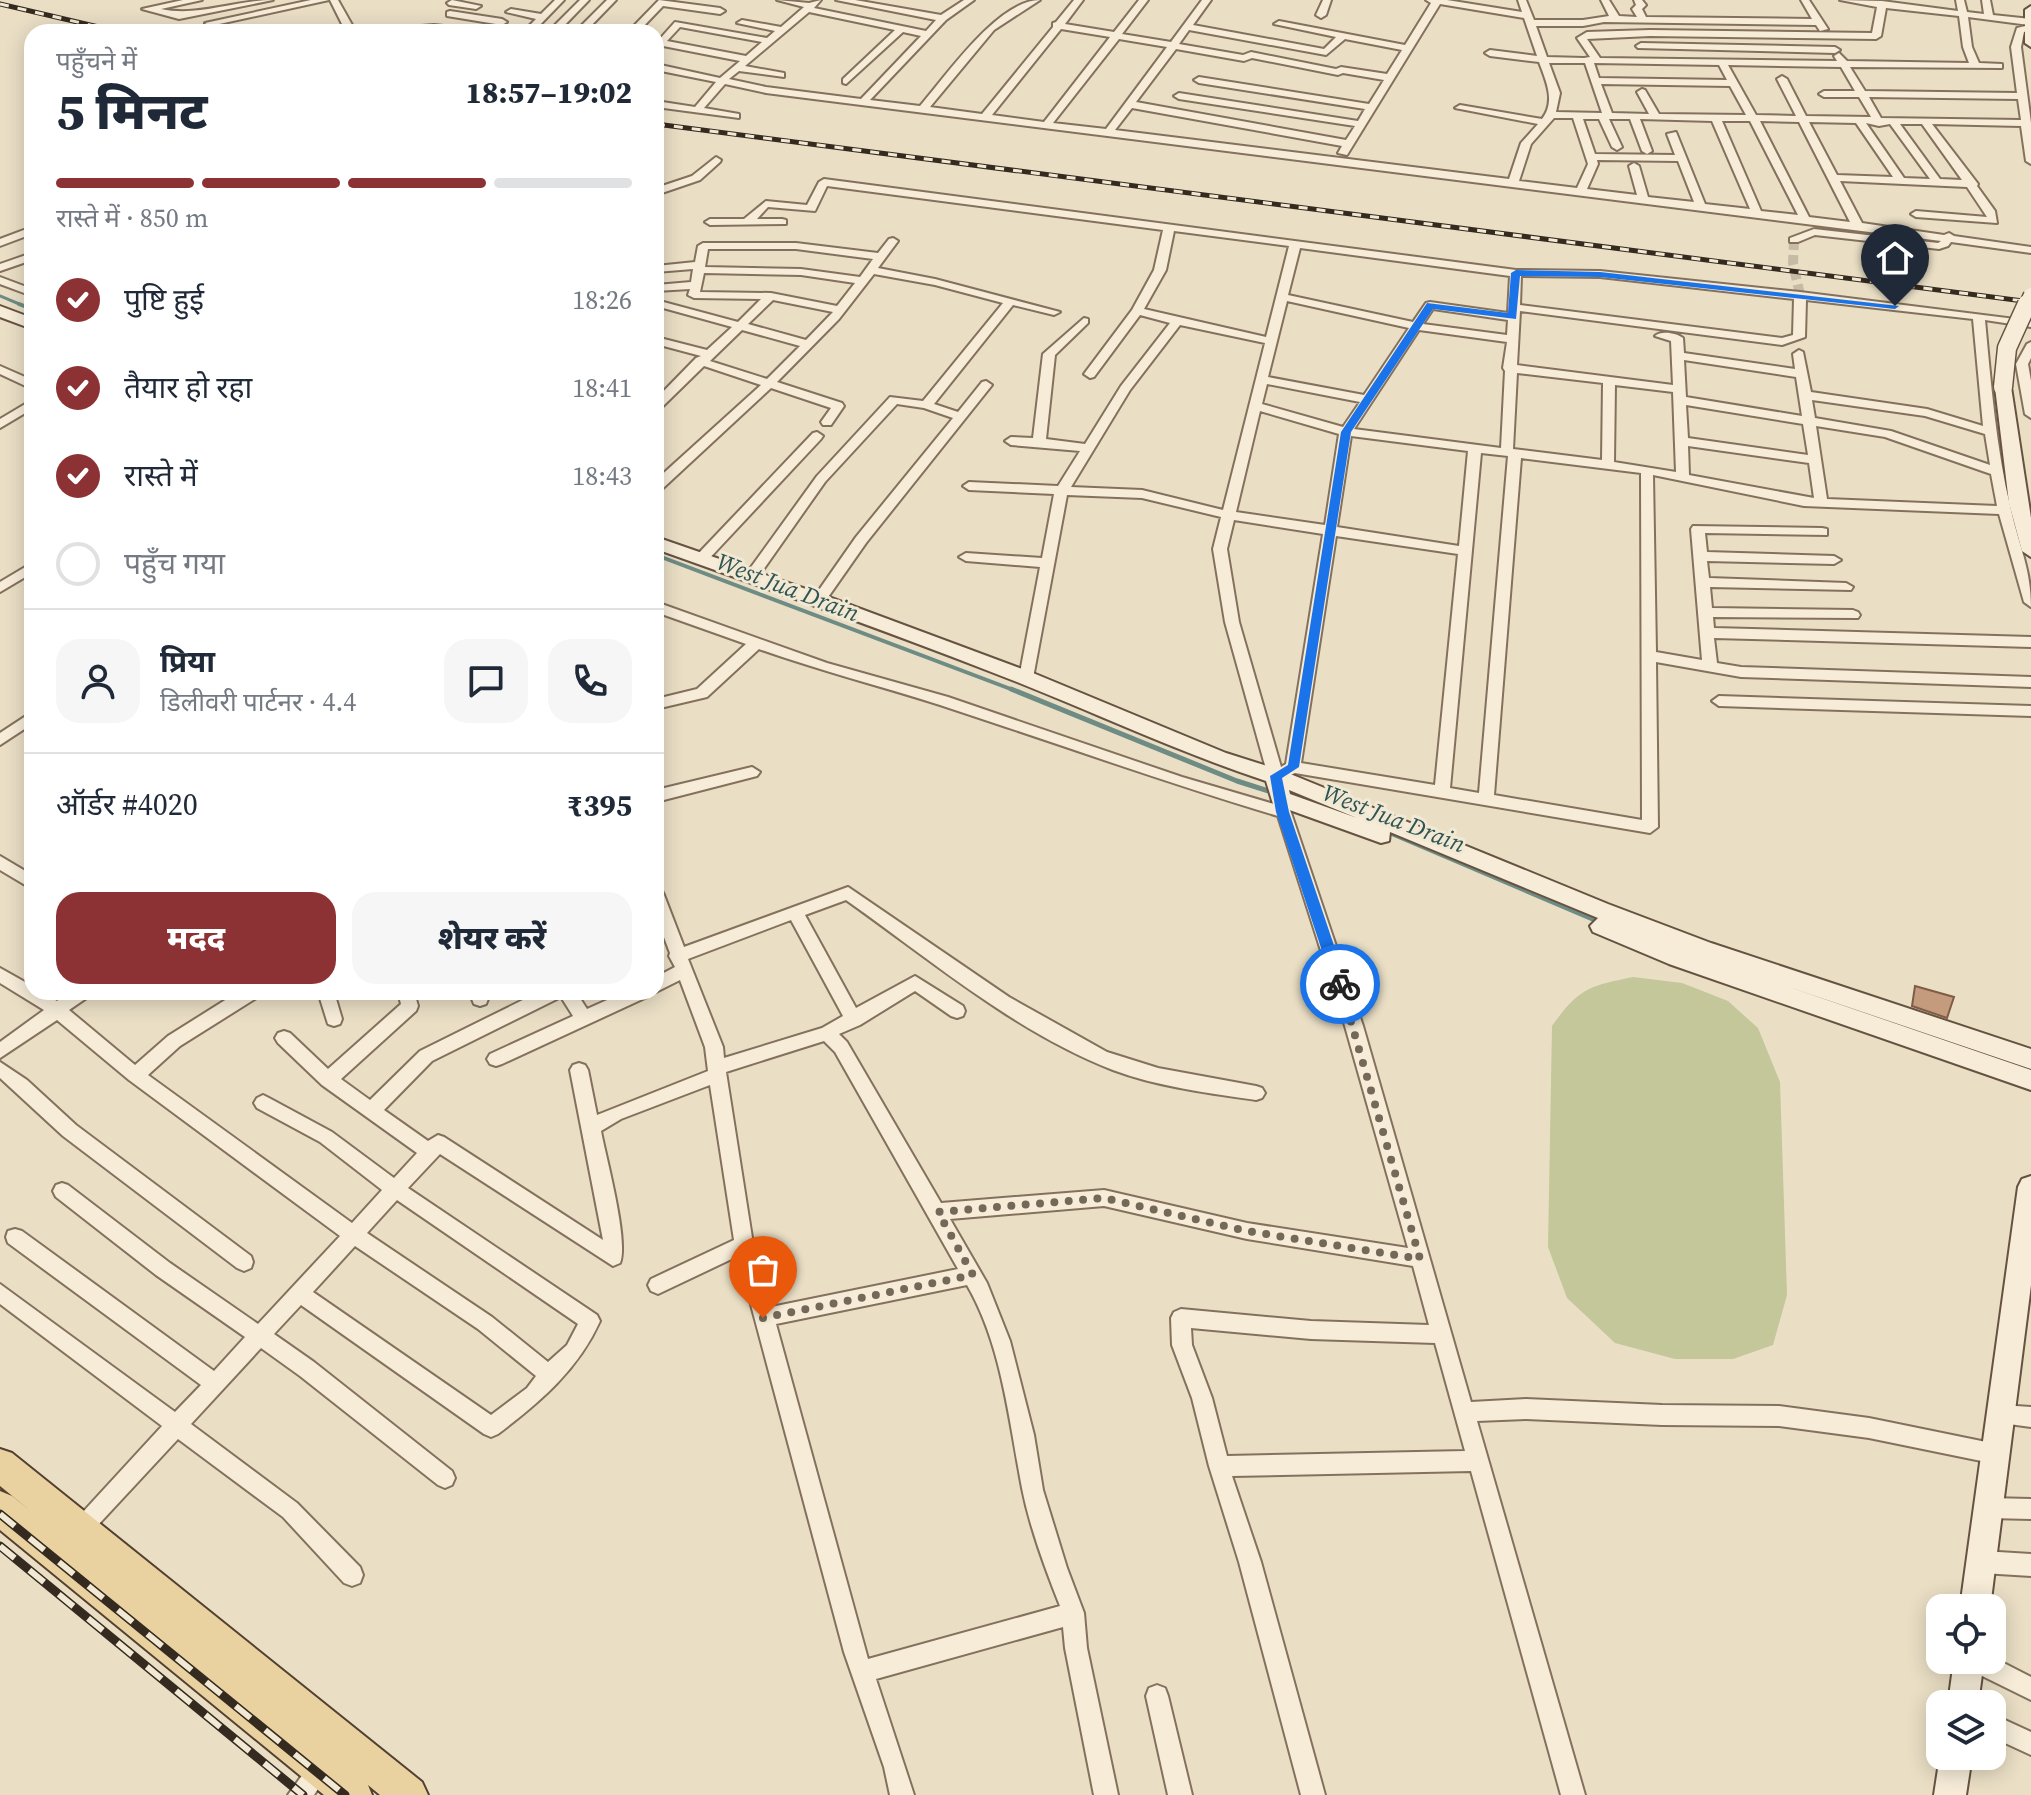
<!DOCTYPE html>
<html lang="hi">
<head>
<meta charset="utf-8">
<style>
  :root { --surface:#fff; --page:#f6f6f7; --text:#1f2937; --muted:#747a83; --line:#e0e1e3; --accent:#8d3234 }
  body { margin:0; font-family:"Source Serif 4","Noto Sans Devanagari",serif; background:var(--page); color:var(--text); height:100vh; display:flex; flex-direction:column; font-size:30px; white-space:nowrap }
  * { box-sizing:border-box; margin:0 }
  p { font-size:26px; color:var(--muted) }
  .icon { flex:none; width:44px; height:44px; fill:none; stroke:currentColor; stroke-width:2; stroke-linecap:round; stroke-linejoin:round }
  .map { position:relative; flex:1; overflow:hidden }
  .panel { position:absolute; left:24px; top:24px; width:640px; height:976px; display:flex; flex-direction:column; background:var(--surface); border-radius:24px; box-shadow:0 4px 20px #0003 }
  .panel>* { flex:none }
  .fabs { position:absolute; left:1926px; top:1594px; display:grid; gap:16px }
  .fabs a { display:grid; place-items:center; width:80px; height:80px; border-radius:16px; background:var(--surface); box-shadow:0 4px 20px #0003; font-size:40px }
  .pin { position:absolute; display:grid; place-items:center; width:68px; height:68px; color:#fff; margin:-82px -34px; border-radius:50% 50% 50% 0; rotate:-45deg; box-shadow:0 0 8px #0007 }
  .pin .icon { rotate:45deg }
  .courier { position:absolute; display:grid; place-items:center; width:80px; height:80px; margin:-40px; border:6px solid #1a73e8; border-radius:50%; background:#fff; color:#222; box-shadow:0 2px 10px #0007 }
  .overview em { font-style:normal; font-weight:800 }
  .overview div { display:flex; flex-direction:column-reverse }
  .overview { display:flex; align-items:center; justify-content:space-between; height:136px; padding:0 32px }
  h1 { font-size:52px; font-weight:800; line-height:60px }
  .bar { display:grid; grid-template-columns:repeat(4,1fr); gap:12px 8px; align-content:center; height:96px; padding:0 32px }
  .bar i { height:10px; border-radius:6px; background:var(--line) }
  .bar .active { background:var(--accent) }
  .bar p { grid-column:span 4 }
  .line { display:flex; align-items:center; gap:20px; padding:0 32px; border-top:2px solid var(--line) }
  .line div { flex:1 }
  .round { display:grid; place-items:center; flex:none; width:84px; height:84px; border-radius:24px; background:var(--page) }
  ol { padding:0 32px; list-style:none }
  li { display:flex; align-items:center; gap:24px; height:88px }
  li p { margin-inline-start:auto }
  li .icon { padding:8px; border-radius:50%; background:var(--accent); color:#fff; stroke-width:4 }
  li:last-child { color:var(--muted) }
  li i { width:44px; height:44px; border:4px solid var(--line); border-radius:50% }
  .primary-button { display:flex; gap:16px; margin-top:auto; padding:16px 32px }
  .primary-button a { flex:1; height:92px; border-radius:24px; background:var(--accent); color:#fff; font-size:32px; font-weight:800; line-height:92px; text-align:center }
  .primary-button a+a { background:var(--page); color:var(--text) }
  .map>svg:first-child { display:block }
</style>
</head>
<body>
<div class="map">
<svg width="2031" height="1795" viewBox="0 0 2031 1795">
  <rect width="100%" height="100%" fill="#eadfc5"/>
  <path fill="#c3c79a" d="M1633,977L1682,983L1728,1001L1758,1028L1780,1082L1787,1295L1773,1345L1733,1359H1675L1615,1343L1567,1298L1548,1247L1552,1026C1579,988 1589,986 1633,977Z"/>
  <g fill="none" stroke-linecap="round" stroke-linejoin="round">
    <path stroke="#6e8b84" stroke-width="3" d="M0,296L24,306"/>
    <path stroke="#6e8b84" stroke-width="4" d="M19,304L32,309
      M656,555L1016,691"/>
    <path stroke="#6e8b84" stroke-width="5" d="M1011,689L1237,781L1275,793
      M1386,831L1602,923"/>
  </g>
  <path fill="#c59b7e" stroke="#815c45" stroke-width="2" d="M1915,986L1954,997L1947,1018L1912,1006Z"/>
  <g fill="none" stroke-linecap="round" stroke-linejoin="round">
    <path stroke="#c6bba4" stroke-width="10" stroke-dasharray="10 5" stroke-linecap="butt" d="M1794,240L1793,263L1800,295"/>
    <defs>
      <path id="minor" d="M183,0H202L161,9C198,17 236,0 273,0L179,19L142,9Z
        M311,0H329L210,26L205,23Z
        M330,0H338L356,32H346Z
        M452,0L481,6L476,9L449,5L447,3Z
        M555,0H564L533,32H523L536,19L506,12L511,9L541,14Z
        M580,0H589L558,32H548Z
        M607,0H616L585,32H575Z
        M659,0L720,8L725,11L720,14L663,6L638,32H628Z
        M777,0L809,3L821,0L814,8L926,31L936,20L836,0H855L941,15L964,0H974L946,20L870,100L920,106C946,76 998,0 1040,0L994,30L930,107L982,114L1053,27V23L1056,22L1074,0H1083L1065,24L1114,32L1139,0H1148L1122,34L1171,42L1202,0H1211L1193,25L1324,49L1336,37L1274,24L1279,21L1405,45L1431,3L1426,0H1447L1522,12L1518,0H1526L1534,20H1583L1609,16L1601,0H1609L1619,16L1637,17L1632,9L1636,5L1634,0H1642L1646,5L1642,9L1646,17L1812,19L1801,0H1809L1828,29L1820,31L1816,25L1604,22L1583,26H1536L1547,57L1584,58L1590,57L1577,38L1587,32L1650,30L1872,33L1877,7L1840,0L1882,1L1958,11L1956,0H1964L1967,12L1984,14L1982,0H1990L1993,15L2031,19V30L2024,32L2021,47L2031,123V164L2026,161L2021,126L1932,124L1978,184L1977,186L1995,211L1997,223L1916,217L1911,214L1916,211L1987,217L1967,187L1840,181L1862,223L1944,235L1949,233L1954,236L2031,247V253L1951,242L1948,246L1939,249L1815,235L1798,242H1790V238L1814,229L1938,243L1941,241L766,93L725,84L704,108L739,114V118L656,107V101L695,107L716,82L656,70V64L720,78L740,61L658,45V41L675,22L767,38L775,31L737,23L742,20L781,27L804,7ZM1440,4L1524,18L1537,56L1490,50L1485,53L1490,56L1539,62C1546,81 1556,101 1542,119L1460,105L1455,108L1538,124L1521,143L1509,179L1115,130L1132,108L1342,146L1338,153L1347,155ZM1886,8L1959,16L1963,47L1969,63L1847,61L1839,53L1834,56L1837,61L1600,58L1587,39L1650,36L1876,39L1881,36ZM809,12L895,30L843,79V83L846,84L903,32L921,36L861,99L766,87L729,79L739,71L784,77V73L745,66ZM1968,17L2029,25L2017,28L2011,47L2017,93L1865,91L1850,67L2002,68V64L1979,63L1972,47ZM680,27L762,42L746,56L667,41ZM1061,29L1110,37L1044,122L992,115ZM1189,30L1326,55L1345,39L1402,50L1387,74L1341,67L1336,69L1251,52L1243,55L1179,44ZM1119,39L1167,47L1106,129L1053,123ZM1176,49L1244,61L1252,58L1338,75L1343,73L1384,80L1369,104L1199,77L1194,80L1199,83L1365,109L1358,121L1179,93L1174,96L1179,99L1355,126L1346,140L1136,102ZM1549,63H1585L1602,113L1556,112L1560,93ZM1594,63L1719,65L1727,80L1599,78ZM1728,65L1841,67L1855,91H1824L1819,94L1824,97H1859L1871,117L1806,116L1787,79L1782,76L1777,79L1796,116L1756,115ZM1601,84L1730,86L1746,115L1659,114L1645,90L1642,89L1637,92L1649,114L1612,113ZM1869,97L2018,99L2021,120L1881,118ZM1554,118H1573L1588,164L1577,188L1519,181L1531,144ZM1583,119H1599L1612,147L1617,150L1622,147L1609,119H1630L1642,151L1647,154L1652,151L1640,119L1712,121L1750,209L1705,204L1676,132L1667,134L1675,155L1595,154ZM1722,121H1750L1798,215L1761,211ZM1760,121L1799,122L1850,222L1809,217ZM1809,122L1856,123L1893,177L1837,175ZM1866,123L1879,126L1890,124L1930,179L1904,178ZM1900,124H1922L1962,180L1940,179ZM1597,160L1678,161L1694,202L1648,197L1639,166L1634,163L1629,166L1637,195L1587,189L1598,164Z
        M1323,0H1331L1326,15L1321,18L1316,15Z
        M450,11L502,19L507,22L502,25L447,16V12Z
        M434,25L473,29L478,32H376L381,29Z
        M1641,43L1835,47L1840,50L1835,53L1638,48L1636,46Z
        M716,157L721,160L720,162L700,180L656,195V188L692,176Z
        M824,179L1516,270L1600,271L1800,292L2031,321V327L1985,320C1991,384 1996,448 2011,510C2019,546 2031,569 2031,607L2024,602L1999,514L1804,506L1653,475L1656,652L1702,660L1691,529L1693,526L1822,528L1827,529V535L1705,533L1707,552L1834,556L1841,560L1834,564L1707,561L1709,578L1846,583L1853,587L1851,590L1710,587L1712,608L1853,610L1858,612L1860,615L1858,618L1713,617L1714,628L2031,637V647L1714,638L1717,663L1741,667L2031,677V687L1741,677L1656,662L1658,827L1650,833L1295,773L1276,782L1268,776L1225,622L1213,549L1221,517L1142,498L1067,495L1033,678L1031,682H1021L1019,678L1040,567L966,561L959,557L966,553L1042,558L1054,494L969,490L963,486L969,482L1058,486L1080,451L1011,445L1005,441L1011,437L1033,438L1043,354L1084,318L1088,319V323L1055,355L1046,439L1085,444L1121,386L1170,323L1140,315L1094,377L1090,378L1084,374L1132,310L1154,270L1163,230L827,186L815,211L768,207L757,219H782L786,220V224L710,225L705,222L710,219H744L766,201L807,205L819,182ZM1174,231L1289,246L1266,337L1144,309L1166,270ZM1300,248L1510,276L1508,313L1430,302L1426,303L1413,322L1288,295ZM1521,276L1600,277L1794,299L1793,335L1782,338L1520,305ZM1806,300L1973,319L1983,426L1927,409L1811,392L1803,352L1799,350L1793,354L1795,369L1684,353L1683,338C1677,333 1661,330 1655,336L1671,341L1673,385L1517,365L1520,311L1782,345L1805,337ZM1287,301L1409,328L1364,395L1268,377ZM1433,309L1508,320L1507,335L1423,324ZM1180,325L1265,343L1223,510L1142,490L1071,487L1130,390ZM1419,330L1507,342L1503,368L1505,371L1501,448L1354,429ZM1684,360L1796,377L1802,416L1686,397ZM1517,373L1603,383L1602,460L1513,449ZM1267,384L1360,402L1343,427L1262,404ZM1615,385L1673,392L1676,472L1614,462ZM1812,400L1925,416L1985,434L1990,465L1891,431L1815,418ZM1686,405L1803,424L1808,455L1688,438ZM1260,411L1339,434L1325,525L1236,512ZM1816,426L1885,437L1991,474L1997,506L1827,499ZM1351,436L1468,451L1459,546L1337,527ZM1688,446L1809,463L1814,498L1689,475ZM1481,453L1508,456L1479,793L1450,788ZM1521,458L1641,473L1642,820L1494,795ZM1234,520L1323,534L1286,764L1281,767L1239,622L1227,549ZM1336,536L1458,554L1435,785L1301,763Z
        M29,228L32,229V234L0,246V239Z
        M893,238L898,241L878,268L935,279L1060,312L1054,315L1013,305L934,404L958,412L982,382L986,381L992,385L866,543L824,603L819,605L812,600L856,537L953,418L924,408L897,404L825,482L756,580H746L744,577L817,476L890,397L923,401L1003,303L935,285L874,274L839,319L777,382L842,403L844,406L831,425H823L821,422L831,408L771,388L661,490L656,491V480L761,385L704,366L660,409L656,410V399L696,358L701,356L656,344V337L707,350L732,327L656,306V300L738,322L761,299L694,298L688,295L690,289L656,291V285L691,282L693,269L656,272V266L695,262L698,246L703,243H796L878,253L889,239ZM708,249H796L873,259L860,277L801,269L705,267ZM704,273L801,275L855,283L837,306L771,293L700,292ZM773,300L833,312L806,340L748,324ZM742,330L800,346L767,379L710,361Z
        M32,253V260L0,271V264Z
        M0,277L24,286L32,284V291L24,293L0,284Z
        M2031,342V358L2028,364L2031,381V418L2025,414L2016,364L2027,344Z
        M0,366L32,380V389L0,374Z
        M32,400V409L0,428V419Z
        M817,432L823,436L821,439L706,562H696V556L813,433Z
        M32,563V573L0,592V582Z
        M656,602L827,663L948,697L1182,777L1274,804L1275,795H1285L1363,1026L1471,1402L1526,1399L1662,1405L1779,1406L1869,1418L1996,1444L2003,1447L2006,1454L2003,1461L1996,1464L1869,1438L1779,1426L1662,1425L1526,1419L1477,1421L1585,1795H1561L1471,1471L1232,1476L1261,1562L1325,1795H1301L1239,1562L1209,1466L1192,1398L1172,1345L1171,1318L1174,1312L1181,1309L1311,1321L1429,1325L1413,1266L1247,1239L1104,1206L950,1219L987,1283L1010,1341L1034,1435L1043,1490L1067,1568L1084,1613L1087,1648L1118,1795H1094L1065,1648L1063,1627L876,1679L914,1795H890L884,1767L844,1652L738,1256L658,1294L651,1291L648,1285L651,1279L734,1240L710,1085L621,1119L601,1131C606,1158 629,1241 620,1263L613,1266L440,1154L408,1188L597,1315L600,1321C578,1370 540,1402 498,1434L491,1437L484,1434L301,1305L274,1334L314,1362L452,1471L455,1478L452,1485L445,1488L438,1485L300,1376L261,1348L191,1424L297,1503L360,1567L363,1575L360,1583L352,1586L344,1583L283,1517L178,1439L85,1539L78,1542L71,1539L68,1532L71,1525L162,1426L0,1304V1284L175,1412L201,1385L8,1243L6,1237L8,1231L15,1229L22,1231L214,1371L245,1337L156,1275L56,1197L53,1191L56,1185L62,1183L68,1185L170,1263L258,1324L340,1236L129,1080L57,1020L0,1058V1042L44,1010L0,983V968L32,986V992H41L57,1001L69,992H90L88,997L69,1010L135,1065L168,1036L238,992H260L258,997L180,1046L148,1075L352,1223L382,1190L320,1142L257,1108L254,1103L257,1098L263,1095L269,1098L332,1132L394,1178L417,1153L322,1085L278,1043L275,1038L278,1033L284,1031L290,1033L328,1069L401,1004L398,992H414L418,1006L416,1011L341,1079L370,1100L420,1051L539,992H576L587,1009L625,992H649L647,997L502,1064L496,1066L490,1064L487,1059L490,1054L573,1016L561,997L432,1061L384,1110L428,1141L438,1135L444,1137L603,1240L570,1070L573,1065L579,1063L585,1065L588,1070L597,1115L708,1071L705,1047L680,980L656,992V977L675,967L669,956L670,953L656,916V889L662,891L664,895L684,947L848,887L1009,997L1107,1052L1158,1068L1256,1086L1262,1088L1265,1093L1262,1098L1256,1100C1208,1093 1159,1087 1113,1070C1015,1032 931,960 846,900L805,915L856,1008L915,976L963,1006L965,1011L963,1016L957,1018L951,1016L915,991L860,1025L839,1034L847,1042L941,1203L1104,1190L1247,1223L1408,1248L1345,1026L1278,816C1164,782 1053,742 940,705C880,686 818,670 759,649L707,697L656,709V699L697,689L746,644L656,612ZM791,920L843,1016L822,1028L724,1058L723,1047L688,959ZM824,1041L835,1052L958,1269L771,1307L753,1244L726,1072ZM397,1200L578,1324L567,1345L548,1362L492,1317L367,1233ZM355,1246L478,1329L536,1376L527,1388L491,1415L313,1292ZM967,1285C1002,1345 1009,1421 1022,1488C1030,1528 1045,1568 1060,1606L868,1659L776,1324ZM1191,1328L1311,1339L1435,1343L1465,1451L1227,1456L1212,1398L1192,1345Z
        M1719,696L2031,706V716L1719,706L1712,701Z
        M32,712V724L0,745V733Z
        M752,767L760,772L757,776L656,802V790Z
        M0,856L32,875V889L0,870Z
        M318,992H334L342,1019L340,1024L334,1026L328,1024Z
        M469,992H485L488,999L486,1004L480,1006L474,1004Z
        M0,1062L27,1080L76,1125L251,1256L253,1262L251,1268L244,1271L237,1268L63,1136L0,1078Z
        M2001,1405L2031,1407V1427L1994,1422L1991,1415L1994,1408Z
        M1989,1498L2031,1499V1519L1989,1518L1982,1515L1979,1508L1982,1501Z
        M1982,1551L2031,1554V1576L1982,1573L1975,1569L1971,1562L1975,1555Z
        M1992,1657L2031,1677V1700L1966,1668L1963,1660H1992Z
        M1157,1685L1165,1688L1168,1696L1192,1795H1168L1146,1696L1149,1688Z
        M1992,1714L2031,1732V1755L1992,1737Z
        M321,1757L329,1760L332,1768L314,1795H288L313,1760Z"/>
      <path id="secondary" d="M2031,6V47L2025,43V10Z
        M0,306L32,318V329L0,317Z
        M2003,382L2011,387L2031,518V557L2022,551L2009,503L1995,387Z
        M656,537L826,596L1033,673L1226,753L1283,771L1608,904L1711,943L2031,1049V1069L1786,986L2031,1070V1090L1669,964L1593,932L1590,926L1598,918L1390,832L1389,841L1381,843L1273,804L1266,781C1181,753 1100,715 1017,682C897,635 777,592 656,549ZM1289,790L1357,818L1290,794Z
        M2031,1176V1285L1990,1608H1960L2018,1187L2022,1179Z
        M1954,1660H1984L1978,1704H1948Z
        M1940,1756H1972L1966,1795H1934Z"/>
      <path id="primary" d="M0,1449L12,1453L422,1782L428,1795H380L368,1785L372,1795H324L0,1530V1491L12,1496L32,1512L0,1486Z"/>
    </defs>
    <use href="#minor" stroke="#84715d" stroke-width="4"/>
    <use href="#secondary" stroke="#665240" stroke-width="4"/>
    <use href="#primary" stroke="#524031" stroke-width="4"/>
    <use href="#minor" fill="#f6ecd8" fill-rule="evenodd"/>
    <use href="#secondary" fill="#f6ecd8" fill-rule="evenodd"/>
    <use href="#primary" fill="#ead2a0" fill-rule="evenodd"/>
    <defs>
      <path id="rail-far1" d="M0,4L120,32
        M656,124L2031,302"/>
      <path id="rail" d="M0,1514L345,1795
        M0,1546L303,1795"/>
    </defs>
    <use href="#rail-far1" stroke="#352a1f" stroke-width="5"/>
    <use href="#rail" stroke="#352a1f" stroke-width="9"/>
    <use href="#rail-far1" stroke="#f2e9d4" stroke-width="3" stroke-dasharray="9" stroke-linecap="butt"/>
    <use href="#rail" stroke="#f2e9d4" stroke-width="6" stroke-dasharray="19" stroke-linecap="butt"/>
    <defs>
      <path id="secondary-bridge-far1" d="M2026,306L2031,295"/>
      <path id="secondary-bridge" d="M2003,387L2007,348L2027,304"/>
    </defs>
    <use href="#secondary-bridge-far1" stroke="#665240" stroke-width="17" stroke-linecap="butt"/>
    <use href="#secondary-bridge" stroke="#665240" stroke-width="21" stroke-linecap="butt"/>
    <use href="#secondary-bridge-far1" stroke="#f6ecd8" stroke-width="14"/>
    <use href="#secondary-bridge" stroke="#f6ecd8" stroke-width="18"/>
  </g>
  <path fill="#1a73e8" d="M1516,270L1600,272L1899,306L1895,309L1600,277L1520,276L1516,319L1433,309L1351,432L1299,767L1282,778L1289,812L1347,984L1340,989L1333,984L1276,812L1270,776L1288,765L1341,432L1427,303L1508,313L1511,273Z"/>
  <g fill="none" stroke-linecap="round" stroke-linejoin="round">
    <path stroke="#746959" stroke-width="8" stroke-dasharray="0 14.4" d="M763,1318L973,1275L938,1212L1104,1198L1247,1231L1420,1259L1340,984"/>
  </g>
  <g text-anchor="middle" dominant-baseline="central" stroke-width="6" stroke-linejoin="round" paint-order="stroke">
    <g font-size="24" font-style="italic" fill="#305451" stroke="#f2e9d4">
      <text transform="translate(788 587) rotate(21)">West Jua Drain</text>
      <text transform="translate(1394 818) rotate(21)">West Jua Drain</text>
    </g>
  </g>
</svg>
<div class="fabs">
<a><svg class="icon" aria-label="locate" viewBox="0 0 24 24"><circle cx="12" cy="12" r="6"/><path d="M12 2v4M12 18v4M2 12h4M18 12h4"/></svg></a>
<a><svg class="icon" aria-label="layers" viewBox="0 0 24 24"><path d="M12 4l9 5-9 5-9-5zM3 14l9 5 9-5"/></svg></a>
</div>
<div class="pin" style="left:763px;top:1318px;background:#ea580c"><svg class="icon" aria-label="bag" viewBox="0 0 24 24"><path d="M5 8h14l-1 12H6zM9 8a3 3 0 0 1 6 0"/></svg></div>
<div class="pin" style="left:1895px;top:306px;background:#1f2937"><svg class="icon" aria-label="home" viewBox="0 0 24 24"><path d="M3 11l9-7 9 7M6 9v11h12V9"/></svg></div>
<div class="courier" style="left:1340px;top:984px"><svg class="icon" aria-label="bike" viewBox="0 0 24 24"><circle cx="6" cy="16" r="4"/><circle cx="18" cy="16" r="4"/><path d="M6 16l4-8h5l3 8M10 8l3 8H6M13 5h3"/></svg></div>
<section class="panel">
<div class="overview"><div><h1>5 मिनट</h1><p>पहुँचने में</p></div><em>18:57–19:02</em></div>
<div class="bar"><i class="active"></i><i class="active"></i><i class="active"></i><i></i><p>रास्ते में · 850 m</p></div>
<ol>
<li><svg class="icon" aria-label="check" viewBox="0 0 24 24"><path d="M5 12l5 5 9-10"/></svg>पुष्टि हुई<p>18:26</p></li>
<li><svg class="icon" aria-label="check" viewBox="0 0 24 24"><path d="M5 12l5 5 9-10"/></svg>तैयार हो रहा<p>18:41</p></li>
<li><svg class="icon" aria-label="check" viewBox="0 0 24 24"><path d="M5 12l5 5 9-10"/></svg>रास्ते में<p>18:43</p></li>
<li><i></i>पहुँच गया</li>
</ol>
<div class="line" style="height:144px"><a class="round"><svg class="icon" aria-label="person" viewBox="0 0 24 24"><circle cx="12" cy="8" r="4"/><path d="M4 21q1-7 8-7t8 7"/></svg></a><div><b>प्रिया</b><p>डिलीवरी पार्टनर · 4.4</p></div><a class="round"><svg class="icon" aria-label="chat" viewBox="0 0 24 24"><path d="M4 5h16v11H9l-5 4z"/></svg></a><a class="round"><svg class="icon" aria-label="phone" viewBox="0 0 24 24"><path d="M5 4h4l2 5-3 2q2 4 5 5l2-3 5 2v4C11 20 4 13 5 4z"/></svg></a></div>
<div class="line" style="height:104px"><div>ऑर्डर #4020</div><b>₹395</b></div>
<div class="primary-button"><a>मदद</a><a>शेयर करें</a></div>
</section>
</div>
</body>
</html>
